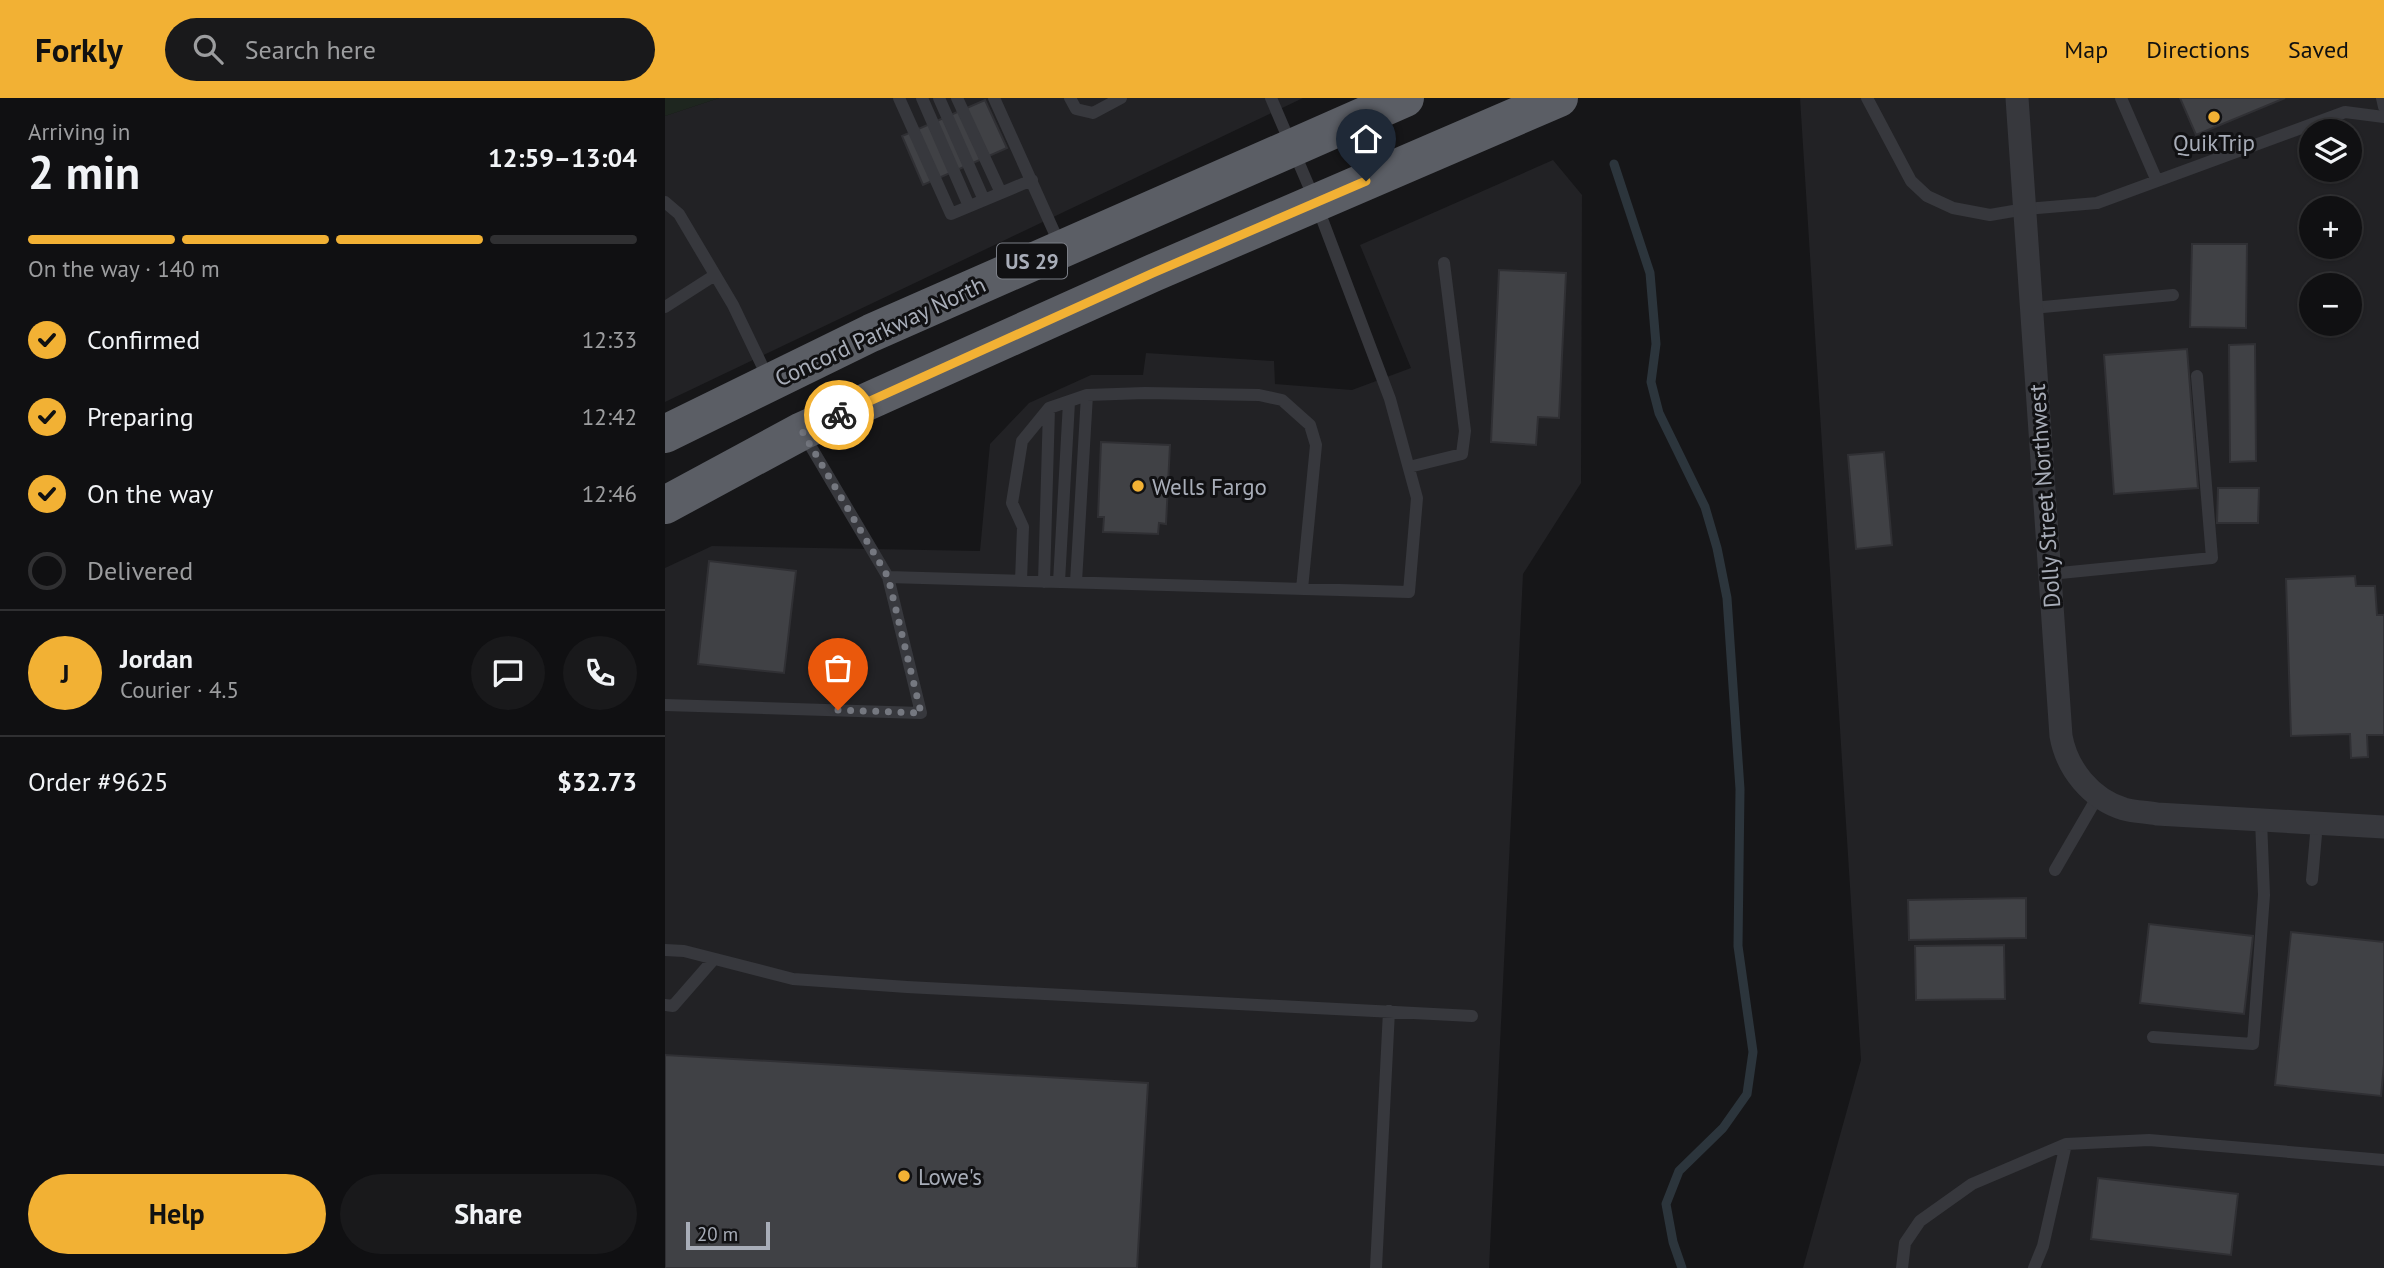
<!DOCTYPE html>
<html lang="en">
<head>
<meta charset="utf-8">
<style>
  :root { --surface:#101012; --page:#19191b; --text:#f1f3f6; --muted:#9c9d9f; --line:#303032; --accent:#f2b134 }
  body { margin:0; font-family:"PT Sans",sans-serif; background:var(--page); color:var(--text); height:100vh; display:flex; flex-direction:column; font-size:26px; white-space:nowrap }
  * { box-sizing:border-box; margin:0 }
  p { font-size:23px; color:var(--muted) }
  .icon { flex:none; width:38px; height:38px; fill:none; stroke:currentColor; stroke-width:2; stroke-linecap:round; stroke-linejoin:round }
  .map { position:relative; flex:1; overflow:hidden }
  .sheet { display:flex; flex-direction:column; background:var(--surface); width:665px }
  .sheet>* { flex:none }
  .controls { position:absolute; left:1634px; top:21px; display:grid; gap:14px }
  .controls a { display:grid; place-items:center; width:63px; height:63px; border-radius:50%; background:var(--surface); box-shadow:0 2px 5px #0004,0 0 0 2px var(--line); font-size:35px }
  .scale { position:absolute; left:21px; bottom:18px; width:84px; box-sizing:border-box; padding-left:7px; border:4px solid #a8adb8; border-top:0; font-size:19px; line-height:24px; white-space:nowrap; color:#a8adb8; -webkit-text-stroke:5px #111113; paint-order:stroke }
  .pin { position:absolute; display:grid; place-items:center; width:60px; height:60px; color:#fff; margin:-72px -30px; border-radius:50% 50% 50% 0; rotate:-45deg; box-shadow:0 0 7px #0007 }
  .pin .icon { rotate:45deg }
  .courier { position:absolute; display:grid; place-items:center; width:70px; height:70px; margin:-35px; border:5px solid #f2b134; border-radius:50%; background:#fff; color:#222; box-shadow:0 2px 9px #0007 }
  .headline em { font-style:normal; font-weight:600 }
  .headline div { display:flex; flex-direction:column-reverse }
  .headline { display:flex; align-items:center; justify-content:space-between; height:119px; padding:0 28px }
  h1 { font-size:46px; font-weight:600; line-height:52px }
  .bar { display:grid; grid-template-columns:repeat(4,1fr); gap:10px 7px; align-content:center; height:84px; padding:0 28px }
  .bar i { height:9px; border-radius:5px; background:var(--line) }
  .bar .selected { background:var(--accent) }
  .bar p { grid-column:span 4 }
  .line { display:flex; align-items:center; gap:18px; padding:0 28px; border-top:2px solid var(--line) }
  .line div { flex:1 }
  .round { display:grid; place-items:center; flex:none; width:74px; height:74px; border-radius:37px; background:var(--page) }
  ol { padding:0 28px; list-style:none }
  li { display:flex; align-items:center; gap:21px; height:77px }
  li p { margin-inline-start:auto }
  li .icon { padding:7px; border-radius:50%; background:var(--accent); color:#111; stroke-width:4 }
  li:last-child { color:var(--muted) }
  li i { width:38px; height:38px; border:4px solid var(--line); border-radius:50% }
  .primary-button { display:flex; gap:14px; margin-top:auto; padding:14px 28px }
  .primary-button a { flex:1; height:80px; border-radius:42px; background:var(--accent); color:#111; font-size:28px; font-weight:600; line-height:80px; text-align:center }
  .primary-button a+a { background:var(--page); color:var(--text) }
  header { display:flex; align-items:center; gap:42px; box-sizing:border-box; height:98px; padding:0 35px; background:var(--accent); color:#111 }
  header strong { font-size:33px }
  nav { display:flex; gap:38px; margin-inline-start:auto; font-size:24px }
  .search { width:490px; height:63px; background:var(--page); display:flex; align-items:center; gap:18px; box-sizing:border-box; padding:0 24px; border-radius:38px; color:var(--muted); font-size:26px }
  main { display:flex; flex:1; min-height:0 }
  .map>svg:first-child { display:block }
</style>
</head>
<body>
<header>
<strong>Forkly</strong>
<div class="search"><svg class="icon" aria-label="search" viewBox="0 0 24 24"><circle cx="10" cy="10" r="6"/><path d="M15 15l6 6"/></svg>Search here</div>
<nav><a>Map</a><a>Directions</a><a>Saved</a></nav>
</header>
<main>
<section class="sheet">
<div class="headline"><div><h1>2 min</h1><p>Arriving in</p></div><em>12:59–13:04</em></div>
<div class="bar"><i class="selected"></i><i class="selected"></i><i class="selected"></i><i></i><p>On the way · 140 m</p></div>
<ol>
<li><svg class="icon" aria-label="check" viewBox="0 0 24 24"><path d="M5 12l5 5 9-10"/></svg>Confirmed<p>12:33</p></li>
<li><svg class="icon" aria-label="check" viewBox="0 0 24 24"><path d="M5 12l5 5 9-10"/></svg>Preparing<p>12:42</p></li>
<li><svg class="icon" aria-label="check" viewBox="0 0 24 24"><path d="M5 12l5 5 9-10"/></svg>On the way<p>12:46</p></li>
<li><i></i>Delivered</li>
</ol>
<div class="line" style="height:126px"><b class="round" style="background:var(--accent);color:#111">J</b><div><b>Jordan</b><p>Courier · 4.5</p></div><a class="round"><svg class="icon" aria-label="chat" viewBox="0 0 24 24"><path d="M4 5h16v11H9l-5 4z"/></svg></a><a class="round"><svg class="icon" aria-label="phone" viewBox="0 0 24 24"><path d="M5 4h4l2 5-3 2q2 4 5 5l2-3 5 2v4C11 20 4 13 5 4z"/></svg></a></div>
<div class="line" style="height:91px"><div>Order #9625</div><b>$32.73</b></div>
<div class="primary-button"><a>Help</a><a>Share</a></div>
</section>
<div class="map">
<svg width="1719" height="1170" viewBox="0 0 1719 1170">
  <rect width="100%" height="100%" fill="#161618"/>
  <path fill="#222225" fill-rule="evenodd" d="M54,0H638L0,304V18Z
    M1135,0H1719V1170H1138L1196,962ZM1647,33H1685V72H1647ZM1647,110H1685V149H1647ZM1647,187H1685V226H1647Z
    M888,62L917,97L916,385L858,476L824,1170H0V470L47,448L315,453L325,346L364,305L426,277H478L481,255L609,263L610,286L687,292L746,270L695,147Z"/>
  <path fill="#1e261f" d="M0,0H54L0,18Z"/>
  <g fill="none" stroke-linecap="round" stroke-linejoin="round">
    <path stroke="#2c353c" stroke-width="9" d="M949,66L985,175L991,246L986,284L994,315L1040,409L1052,450L1062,500L1075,691L1073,848L1088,954L1082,996L1058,1030L1014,1073L1001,1106L1008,1144L1017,1170"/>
  </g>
  <path fill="#404145" stroke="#303034" stroke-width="2" d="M1515,0H1620L1531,37Z
    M320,2L342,50L258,87L237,38Z
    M1527,146H1582L1581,230L1525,229Z
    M834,172L901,175L894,320L873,319L871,347L826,344Z
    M1590,246L1591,363L1565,364L1564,247Z
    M1522,251L1533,390L1449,396L1439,257Z
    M436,344L505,347L501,426L494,425L493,436L438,434L439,419H433Z
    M1219,354L1227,447L1191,451L1183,357Z
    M1553,390H1594L1593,425H1552Z
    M44,463L131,473L119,575L33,566Z
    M1690,478L1691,488H1710L1712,517H1719V637H1702L1703,659L1686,660L1685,636L1626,638L1621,481Z
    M1361,800V840L1244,842L1243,802Z
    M1484,826L1588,838L1579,916L1475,905Z
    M1626,834L1719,844V966L1716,998L1610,987Z
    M1339,847L1340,901L1251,902L1250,848Z
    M0,957L483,985L472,1170H0Z
    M1433,1080L1573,1096L1566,1157L1426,1141Z"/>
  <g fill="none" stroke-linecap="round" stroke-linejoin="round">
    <path stroke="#37383d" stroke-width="12" d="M234,0L286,116L367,82
      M257,0L304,108
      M274,0L319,102
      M292,0L336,95
      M329,0L395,147
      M405,0L411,11L428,15L456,0
      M1202,0L1246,83L1262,98L1288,110L1325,117L1360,111L1432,105L1680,14L1719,19
      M1456,0L1492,83
      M1717,0L1719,9
      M0,104L14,116L68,207L103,280
      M0,209L50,177
      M1367,210L1508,197
      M744,369L797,356L800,333L779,165
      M1385,476L1547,460L1532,278
      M223,479L744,494L752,400L725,301L651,105L606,0
      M356,483L358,429L347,405L357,343L384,310L422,297L480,295L594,297L617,302L645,327L651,347L637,491
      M379,484L384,310
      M394,484L404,304
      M411,484L422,297
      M0,607L256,615L223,479L139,337
      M1390,772L1433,698
      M1647,782L1652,725
      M0,852L19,853L128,881L242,889L807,918
      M0,907L8,908L49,861
      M1488,939L1588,946L1599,797L1596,722
      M711,1170L724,913
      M1237,1170L1240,1145L1255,1123L1307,1086L1401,1046L1484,1042L1719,1062
      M1369,1170L1378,1148L1401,1046"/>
    <path stroke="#37383d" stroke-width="23" d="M1352,0L1396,638C1402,671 1426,701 1459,711C1470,714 1482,714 1492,716L1719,729"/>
    <path stroke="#5b5e65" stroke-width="38" d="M0,336L206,235L740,0
      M0,407L137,333L488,175L894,0"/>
  </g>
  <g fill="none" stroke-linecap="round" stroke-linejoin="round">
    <path stroke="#757880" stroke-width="7" stroke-dasharray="0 12.6" d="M173,612L256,615L223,479L137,333L174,317"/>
    <path stroke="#f2b134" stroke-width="9" d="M174,317L488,175L701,83"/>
  </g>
  <g fill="#f2b134" stroke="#111113" stroke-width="2.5">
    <circle cx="1549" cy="19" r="7"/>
    <circle cx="473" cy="388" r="7"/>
    <circle cx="239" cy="1078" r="7"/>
  </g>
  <g text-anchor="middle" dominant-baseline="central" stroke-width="6" stroke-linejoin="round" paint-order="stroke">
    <rect fill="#111113" stroke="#7b7e86" stroke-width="2" x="332" y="145.5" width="70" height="35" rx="5"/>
    <g font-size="21" font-weight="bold" fill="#a8adb8">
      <text x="367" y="163">US 29</text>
    </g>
    <g font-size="23" fill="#a8adb8" stroke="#111113" text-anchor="start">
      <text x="1549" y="44" text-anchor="middle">QuikTrip</text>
      <text x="487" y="388">Wells Fargo</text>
      <text x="253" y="1078">Lowe's</text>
    </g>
    <g font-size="23" fill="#a8adb8" stroke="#111113">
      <text transform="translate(215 233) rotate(-25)">Concord Parkway North</text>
      <text transform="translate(1379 398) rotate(-94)">Dolly Street Northwest</text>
    </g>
  </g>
</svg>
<div class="controls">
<a><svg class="icon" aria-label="layers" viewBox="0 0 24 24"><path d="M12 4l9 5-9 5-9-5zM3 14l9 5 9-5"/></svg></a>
<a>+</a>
<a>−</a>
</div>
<div class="scale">20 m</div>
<div class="pin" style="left:173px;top:612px;background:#ea580c"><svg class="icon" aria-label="bag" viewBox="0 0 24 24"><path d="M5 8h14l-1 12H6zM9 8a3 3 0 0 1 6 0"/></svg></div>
<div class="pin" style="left:701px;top:83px;background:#1f2937"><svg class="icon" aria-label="home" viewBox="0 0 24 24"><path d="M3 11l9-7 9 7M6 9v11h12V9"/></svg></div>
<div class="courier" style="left:174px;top:317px"><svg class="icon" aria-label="bike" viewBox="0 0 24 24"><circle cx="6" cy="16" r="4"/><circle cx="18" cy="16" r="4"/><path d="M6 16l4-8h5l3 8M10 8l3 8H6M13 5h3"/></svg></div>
</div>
</main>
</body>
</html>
